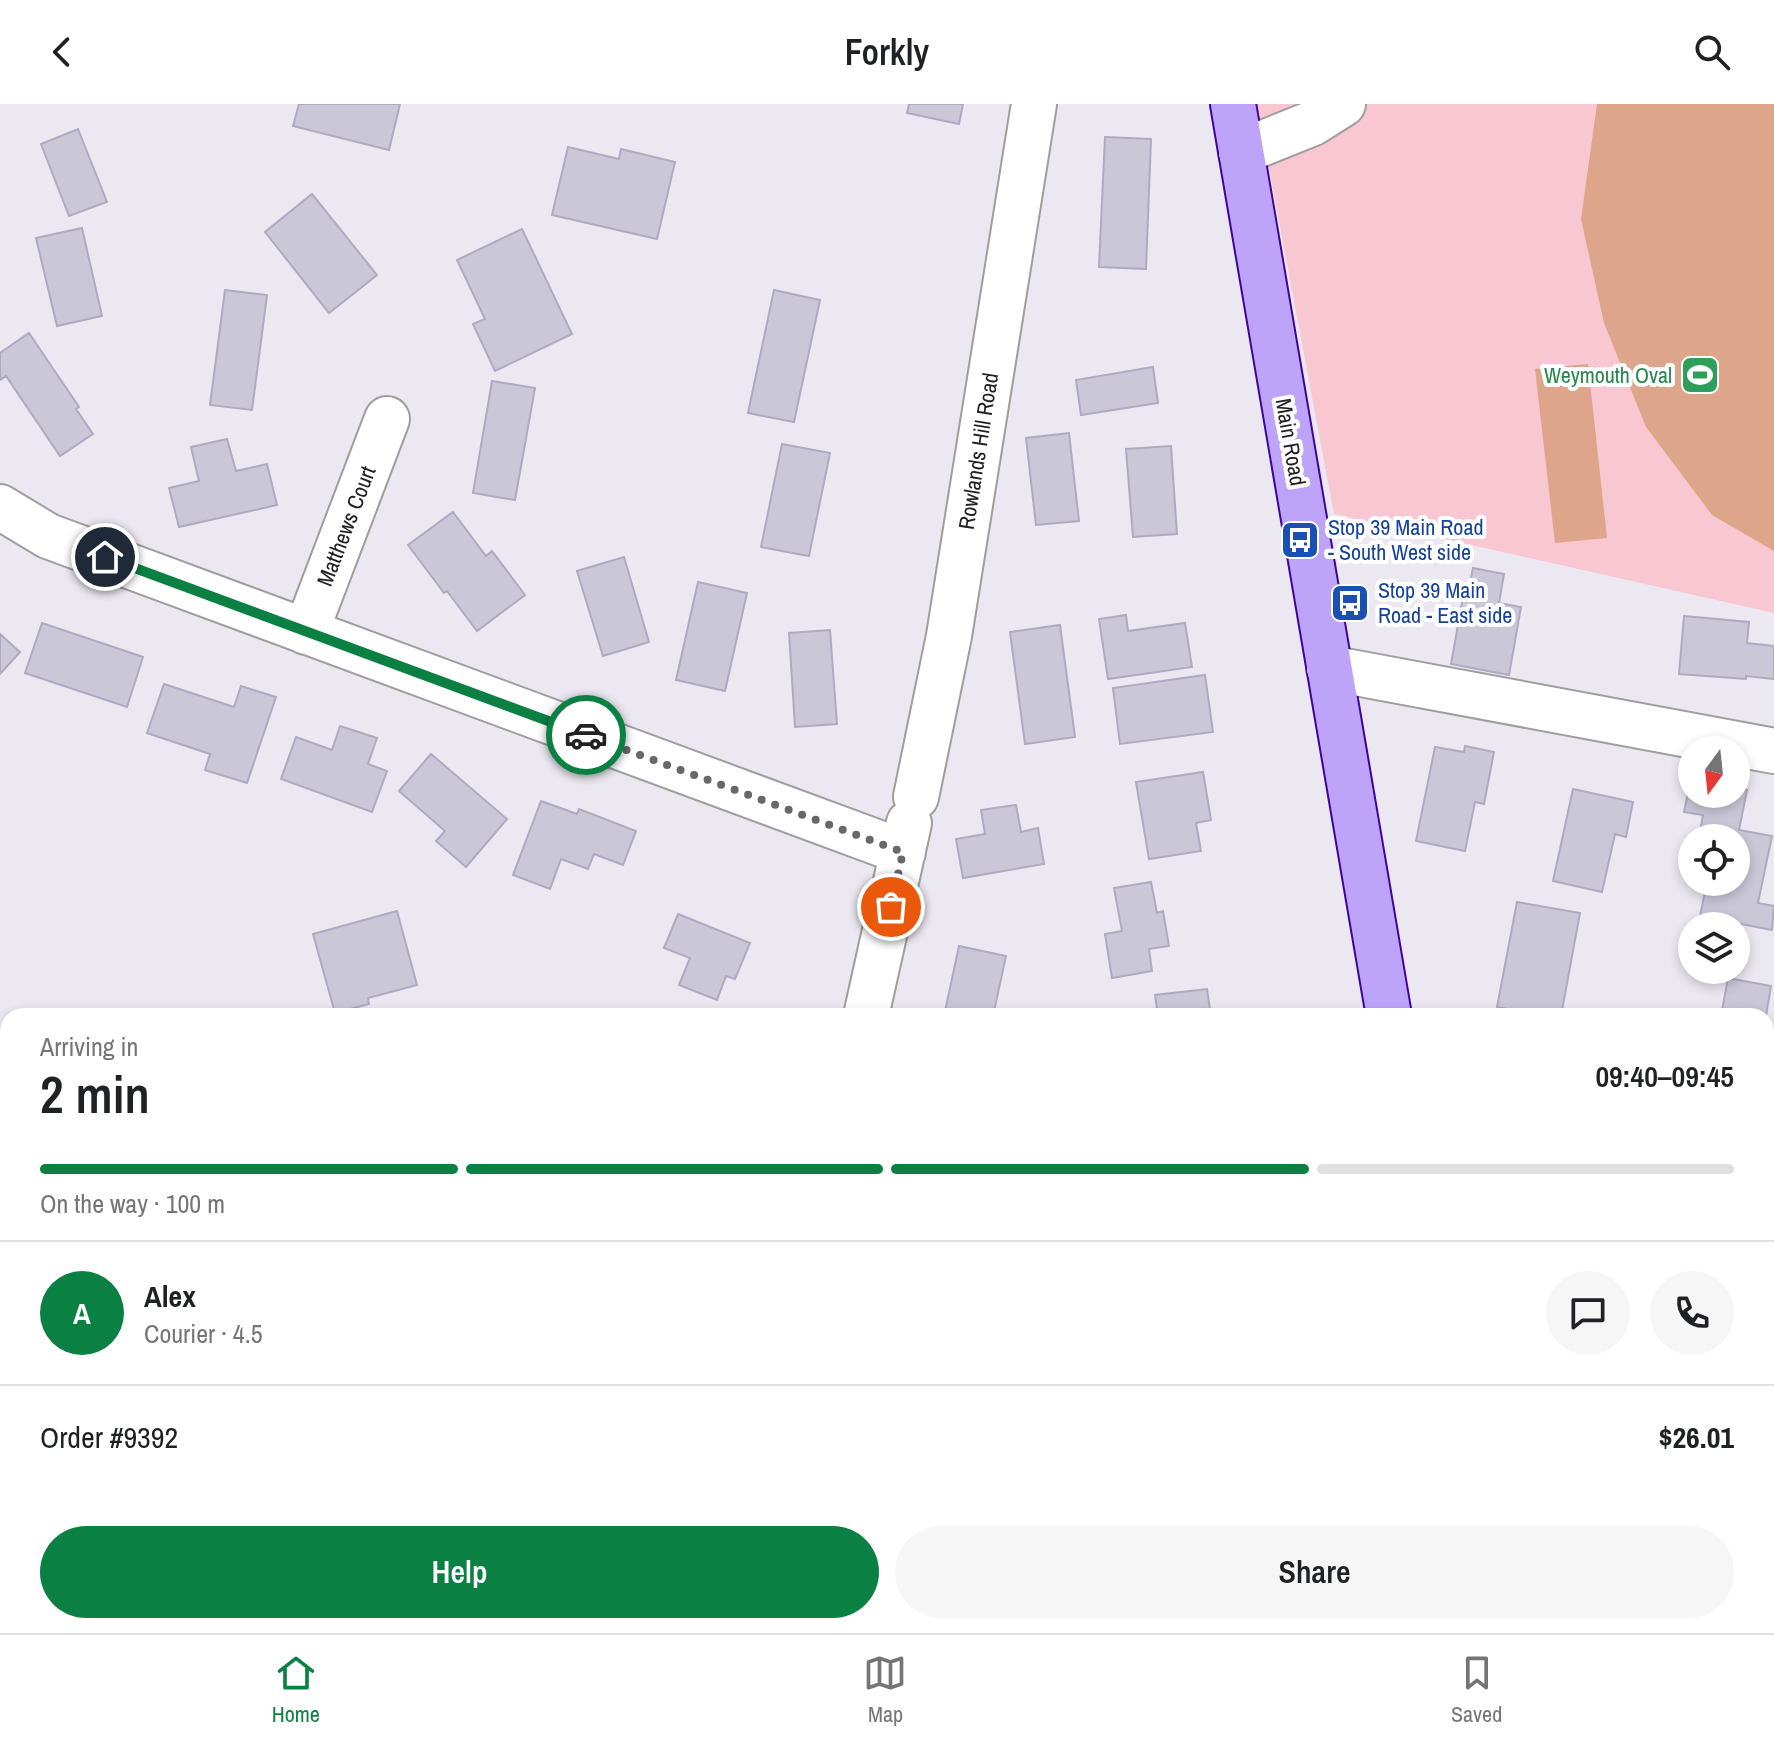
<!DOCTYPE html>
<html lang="en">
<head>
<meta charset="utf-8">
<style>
  :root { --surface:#fff; --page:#f6f6f6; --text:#202124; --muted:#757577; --line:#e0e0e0; --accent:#0b8043 }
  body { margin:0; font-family:"Archivo Narrow",sans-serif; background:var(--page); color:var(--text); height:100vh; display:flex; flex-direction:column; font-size:30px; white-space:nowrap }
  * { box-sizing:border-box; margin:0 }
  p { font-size:26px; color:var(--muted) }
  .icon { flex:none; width:44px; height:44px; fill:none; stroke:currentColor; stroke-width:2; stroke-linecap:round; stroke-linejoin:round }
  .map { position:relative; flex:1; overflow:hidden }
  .drawer { position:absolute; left:0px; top:904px; width:1774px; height:626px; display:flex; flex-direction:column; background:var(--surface); border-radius:24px 24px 0 0; box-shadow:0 4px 12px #0003 }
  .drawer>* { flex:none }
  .needle { width:52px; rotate:195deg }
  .controls { position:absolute; left:1678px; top:632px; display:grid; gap:16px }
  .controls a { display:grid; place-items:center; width:72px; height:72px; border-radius:50%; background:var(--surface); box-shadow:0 4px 12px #0003; font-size:40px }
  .pin { position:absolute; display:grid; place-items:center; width:68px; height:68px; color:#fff; margin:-34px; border:4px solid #fff; border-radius:50%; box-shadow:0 2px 8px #0007 }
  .courier { position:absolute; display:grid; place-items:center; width:80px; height:80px; margin:-40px; border:6px solid #0b8043; border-radius:50%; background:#fff; color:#222; box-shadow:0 2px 10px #0007 }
  .summary em { font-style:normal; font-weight:600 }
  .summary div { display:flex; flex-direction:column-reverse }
  .summary { display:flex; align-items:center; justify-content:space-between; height:136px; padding:0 40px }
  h1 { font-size:52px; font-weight:600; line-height:60px }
  .bar { display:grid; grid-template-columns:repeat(4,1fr); gap:12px 8px; align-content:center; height:96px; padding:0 40px }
  .bar i { height:10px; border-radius:6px; background:var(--line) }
  .bar .current { background:var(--accent) }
  .bar p { grid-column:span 4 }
  .line { display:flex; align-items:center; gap:20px; padding:0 40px; border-top:2px solid var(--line) }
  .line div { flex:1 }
  .round { display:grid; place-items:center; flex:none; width:84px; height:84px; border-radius:42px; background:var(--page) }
  .action { display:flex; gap:16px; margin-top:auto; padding:16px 40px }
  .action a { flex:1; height:92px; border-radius:48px; background:var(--accent); color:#fff; font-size:32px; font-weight:600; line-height:92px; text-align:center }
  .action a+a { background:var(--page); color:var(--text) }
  header { display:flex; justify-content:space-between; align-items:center; height:104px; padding:0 40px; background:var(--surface); font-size:36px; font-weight:600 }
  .menu { display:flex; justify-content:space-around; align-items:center; height:112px; border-top:2px solid var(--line); background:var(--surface); font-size:22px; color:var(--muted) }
  .menu a { display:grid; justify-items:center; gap:4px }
  .menu .current { color:var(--accent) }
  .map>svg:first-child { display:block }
</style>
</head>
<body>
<header><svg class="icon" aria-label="back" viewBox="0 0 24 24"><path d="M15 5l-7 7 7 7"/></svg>Forkly<svg class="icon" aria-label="search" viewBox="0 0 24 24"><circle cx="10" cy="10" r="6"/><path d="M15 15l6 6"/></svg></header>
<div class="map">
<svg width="1774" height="1529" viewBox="0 0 1774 1529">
  <rect width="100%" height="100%" fill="#ebe8f1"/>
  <path fill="#f8c7d1" d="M1257,0H1774V509L1334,410Z"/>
  <path fill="#dda589" d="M1597,0H1774V447L1712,411L1646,323L1604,219L1581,115Z
    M1588,260L1607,434L1555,439L1535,265Z"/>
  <path fill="#cac8d7" stroke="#aeaac2" stroke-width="2" d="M299,0H400L389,46L293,22Z
    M909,0H963L959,20L907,9Z
    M78,25L107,98L69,112L41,40Z
    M1105,33L1151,35L1146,165L1099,163Z
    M568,43L619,55L621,45L675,58L657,135L552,111Z
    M312,90L377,171L329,209L265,128Z
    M82,124L102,212L57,222L36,134Z
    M522,125L572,230L495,267L473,220L485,215L457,156Z
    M225,186L267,191L252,306L210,301Z
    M774,186L820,196L794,318L748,309Z
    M29,229L79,303L76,305L93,330L60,352L6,272L0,276V249Z
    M1153,263L1158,299L1081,311L1076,276Z
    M492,277L535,284L515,396L473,389Z
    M1069,329L1079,417L1036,421L1026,334Z
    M227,335L236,367L267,360L277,401L179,423L169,384L199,377L191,343Z
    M782,340L830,349L809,452L761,443Z
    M1171,342L1177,430L1133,433L1126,345Z
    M453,408L486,452L492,447L525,491L477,527L447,487L444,489L408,441Z
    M624,453L649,538L603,552L577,467Z
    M1473,464L1504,470L1499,499L1521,503L1509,571L1451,560L1463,493L1467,494Z
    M698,478L747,489L725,587L676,576Z
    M1126,511L1128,527L1185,519L1192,563L1108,575L1099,515Z
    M1684,512L1749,518L1747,539L1774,542V575L1746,572V575L1679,570Z
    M42,519L143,553L127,603L25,569Z
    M1060,521L1075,633L1025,640L1010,528Z
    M830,526L837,620L795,623L789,529Z
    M0,530L20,548L0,570Z
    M1205,571L1213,628L1120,640L1113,584Z
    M164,580L234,603L241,582L276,593L247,679L205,666L210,650L147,629Z
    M340,622L377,634L368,660L387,667L372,708L281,675L296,633L332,646Z
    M1465,642L1494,648L1484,700L1475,698L1465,747L1416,737L1435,643L1464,648Z
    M431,650L507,715L466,763L436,737L445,727L399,687Z
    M1203,668L1211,716L1196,719L1201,747L1149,755L1136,678Z
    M1691,675L1692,690H1736V683L1747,686L1739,726L1772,732L1758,799L1774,802L1772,826L1700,812L1707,778H1736V734H1699L1703,711L1684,708Z
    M1573,685L1633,698L1626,733L1615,730L1602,788L1553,777Z
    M541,697L577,710L579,705L636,727L623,761L594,750L588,765L561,755L550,785L513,771Z
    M1016,701L1021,728L1038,724L1044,760L963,774L956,735L985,730L981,706Z
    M1151,778L1157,809L1163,807L1169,842L1149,845L1152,867L1112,874L1105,830L1122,827L1114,784Z
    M1517,798L1580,809L1561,912H1545L1497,903Z
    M397,807L417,881L368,894L369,900L335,909L313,830Z
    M678,810L750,839L735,875L726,872L717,896L679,881L690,854L664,844Z
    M959,842L1006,852L993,912H944Z
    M1728,874L1771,882L1766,912H1721Z
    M1207,885L1211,912H1158L1155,891Z
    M1766,981L1774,982V1065L1766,1064Z
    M35,1522H93L95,1529H38Z
    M289,1522H385L391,1528L283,1529Z"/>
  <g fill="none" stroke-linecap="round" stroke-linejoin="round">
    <defs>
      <path id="minor" d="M1241,48L1313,19L1343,0
        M0,403L48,432L903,748
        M306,528L387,315
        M1329,564L1774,647
        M916,693L949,532L1034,0
        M866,912L909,719
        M185,1529L186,1522
        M1772,1529L1774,1520"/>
      <path id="major" d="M1233,0L1389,912
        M740,1529L742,1522"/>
    </defs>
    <use href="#minor" stroke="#9e9e9e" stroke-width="48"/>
    <use href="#major" stroke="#3f0598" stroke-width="48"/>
    <use href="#minor" stroke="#fff" stroke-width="44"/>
    <use href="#major" stroke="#bda4f9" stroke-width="44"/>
  </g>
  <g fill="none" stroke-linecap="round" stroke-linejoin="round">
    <path stroke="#68676a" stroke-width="8" stroke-dasharray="0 14.4" d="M586,631L903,748L891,803"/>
    <path stroke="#0b8043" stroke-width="10" d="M105,453L586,631"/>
  </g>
  <defs>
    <symbol id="stadium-square" viewBox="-11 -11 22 22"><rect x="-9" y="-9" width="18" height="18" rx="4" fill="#2e9e5b" stroke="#fff"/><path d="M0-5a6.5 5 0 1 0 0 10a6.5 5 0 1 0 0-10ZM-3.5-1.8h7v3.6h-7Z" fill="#fff"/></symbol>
    <symbol id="bus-square" viewBox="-11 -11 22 22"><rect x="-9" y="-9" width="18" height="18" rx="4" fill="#1a4fb4" stroke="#fff"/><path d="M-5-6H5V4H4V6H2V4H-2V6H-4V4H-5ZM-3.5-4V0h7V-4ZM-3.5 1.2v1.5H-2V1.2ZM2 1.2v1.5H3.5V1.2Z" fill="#fff"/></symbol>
  </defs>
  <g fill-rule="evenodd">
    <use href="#stadium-square" x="1678" y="249" width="44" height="44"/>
    <use href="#bus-square" x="1278" y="414" width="44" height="44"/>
    <use href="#bus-square" x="1328" y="477" width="44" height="44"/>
  </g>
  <g text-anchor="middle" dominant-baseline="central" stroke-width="8" stroke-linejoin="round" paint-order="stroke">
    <g font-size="22" fill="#27864d" stroke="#fff" text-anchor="end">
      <text x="1672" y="271">Weymouth Oval</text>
    </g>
    <g font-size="22" fill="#212121" stroke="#fff">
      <text transform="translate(1291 338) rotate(80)">Main Road</text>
      <text transform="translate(978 347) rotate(-81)">Rowlands Hill Road</text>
      <text transform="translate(346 422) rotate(-69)">Matthews Court</text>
    </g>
    <g font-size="22" fill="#164399" stroke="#fff" text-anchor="start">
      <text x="1328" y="423">Stop 39 Main Road<tspan x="1328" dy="25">- South West side</tspan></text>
      <text x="1378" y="486">Stop 39 Main<tspan x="1378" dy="25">Road - East side</tspan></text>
    </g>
  </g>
</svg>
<div class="controls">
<a><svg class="needle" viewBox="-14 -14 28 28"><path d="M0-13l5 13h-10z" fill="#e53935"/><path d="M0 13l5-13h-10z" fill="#757577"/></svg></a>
<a><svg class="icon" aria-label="locate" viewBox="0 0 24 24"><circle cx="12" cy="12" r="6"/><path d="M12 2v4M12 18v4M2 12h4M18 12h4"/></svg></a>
<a><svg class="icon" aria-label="layers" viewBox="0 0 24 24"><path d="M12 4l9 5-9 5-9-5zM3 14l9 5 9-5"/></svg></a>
</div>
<div class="pin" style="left:891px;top:803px;background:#ea580c"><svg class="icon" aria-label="bag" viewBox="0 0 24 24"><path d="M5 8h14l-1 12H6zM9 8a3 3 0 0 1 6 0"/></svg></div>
<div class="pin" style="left:105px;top:453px;background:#1f2937"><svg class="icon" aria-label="home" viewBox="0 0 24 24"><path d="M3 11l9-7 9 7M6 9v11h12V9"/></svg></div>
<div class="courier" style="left:586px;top:631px"><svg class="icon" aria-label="car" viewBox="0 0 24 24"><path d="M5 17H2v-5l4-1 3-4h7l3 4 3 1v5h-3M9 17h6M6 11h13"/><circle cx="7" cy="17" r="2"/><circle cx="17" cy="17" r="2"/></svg></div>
<section class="drawer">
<div class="summary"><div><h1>2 min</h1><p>Arriving in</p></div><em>09:40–09:45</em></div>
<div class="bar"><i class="current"></i><i class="current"></i><i class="current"></i><i></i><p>On the way · 100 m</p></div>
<div class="line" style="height:144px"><b class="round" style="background:var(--accent);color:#fff">A</b><div><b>Alex</b><p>Courier · 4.5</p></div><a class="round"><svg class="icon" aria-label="chat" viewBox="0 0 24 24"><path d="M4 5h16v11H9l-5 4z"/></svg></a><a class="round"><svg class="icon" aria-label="phone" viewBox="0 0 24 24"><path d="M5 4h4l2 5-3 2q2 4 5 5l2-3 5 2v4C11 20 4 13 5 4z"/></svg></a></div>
<div class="line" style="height:104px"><div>Order #9392</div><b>$26.01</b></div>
<div class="action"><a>Help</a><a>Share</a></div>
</section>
</div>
<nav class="menu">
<a class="current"><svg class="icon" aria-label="home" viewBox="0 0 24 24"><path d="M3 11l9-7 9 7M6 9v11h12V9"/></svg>Home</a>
<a><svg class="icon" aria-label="map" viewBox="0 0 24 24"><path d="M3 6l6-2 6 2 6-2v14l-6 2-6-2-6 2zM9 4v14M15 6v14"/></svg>Map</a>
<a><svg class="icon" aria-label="saved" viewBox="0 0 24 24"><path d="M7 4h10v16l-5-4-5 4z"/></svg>Saved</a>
</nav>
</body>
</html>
